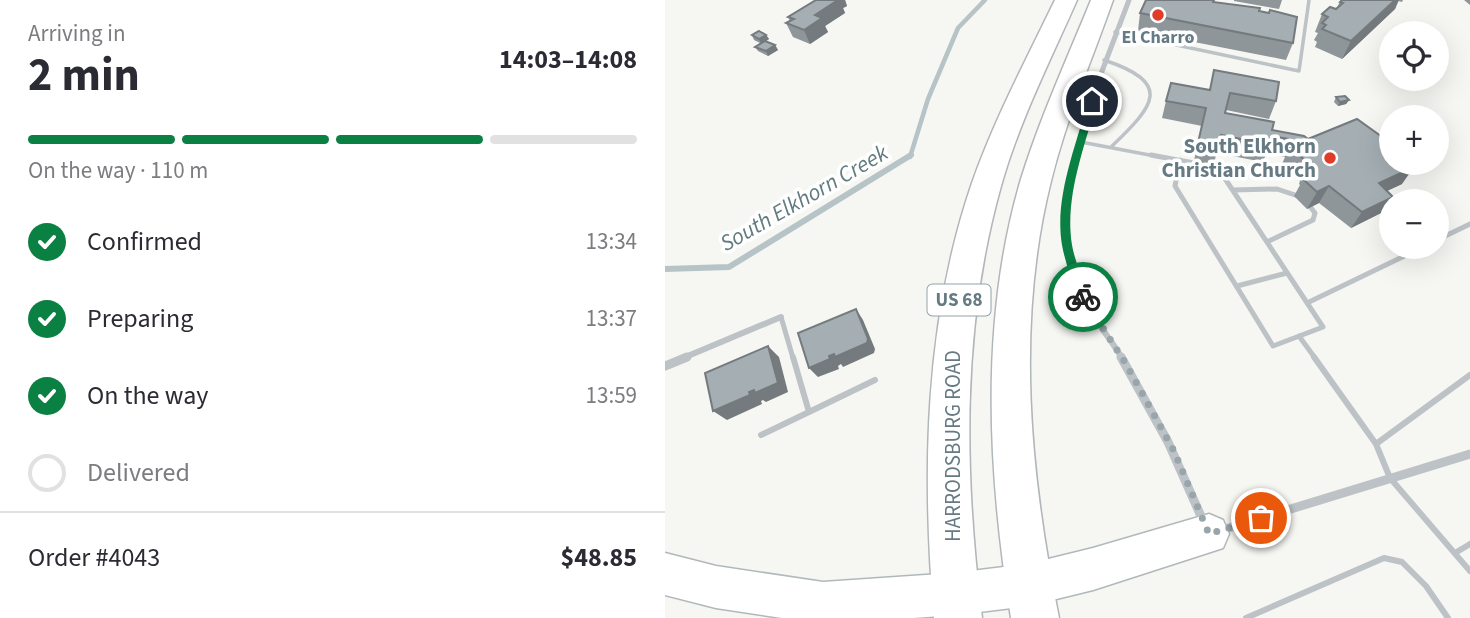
<!DOCTYPE html>
<html lang="en">
<head>
<meta charset="utf-8">
<style>
  :root { --surface:#fff; --page:#f2f2f3; --text:#2b2b33; --muted:#7c7c81; --line:#e1e1e2; --accent:#0b8043 }
  body { margin:0; font-family:"Source Sans 3",sans-serif; background:var(--page); color:var(--text); height:100vh; display:flex; flex-direction:column; font-size:26px; white-space:nowrap }
  * { box-sizing:border-box; margin:0 }
  p { font-size:23px; color:var(--muted) }
  .icon { flex:none; width:38px; height:38px; fill:none; stroke:currentColor; stroke-width:2; stroke-linecap:round; stroke-linejoin:round }
  .map { position:relative; flex:1; overflow:hidden }
  .side { display:flex; flex-direction:column; background:var(--surface); width:665px }
  .side>* { flex:none }
  .buttons { position:absolute; left:714px; top:21px; display:grid; gap:14px }
  .buttons a { display:grid; place-items:center; width:70px; height:70px; border-radius:50%; background:var(--surface); box-shadow:0 7px 28px #0002; font-size:35px }
  .pin { position:absolute; display:grid; place-items:center; width:60px; height:60px; color:#fff; margin:-30px; border:4px solid #fff; border-radius:50%; box-shadow:0 2px 7px #0007 }
  .courier { position:absolute; display:grid; place-items:center; width:70px; height:70px; margin:-35px; border:5px solid #0b8043; border-radius:50%; background:#fff; color:#222; box-shadow:0 2px 9px #0007 }
  .overview em { font-style:normal; font-weight:700 }
  .overview div { display:flex; flex-direction:column-reverse }
  .overview { display:flex; align-items:center; justify-content:space-between; height:119px; padding:0 28px }
  h1 { font-size:46px; font-weight:700; line-height:52px }
  .bar { display:grid; grid-template-columns:repeat(4,1fr); gap:10px 7px; align-content:center; height:84px; padding:0 28px }
  .bar i { height:9px; border-radius:5px; background:var(--line) }
  .bar .current { background:var(--accent) }
  .bar p { grid-column:span 4 }
  .line { display:flex; align-items:center; gap:18px; padding:0 28px; border-top:2px solid var(--line) }
  .line div { flex:1 }
  ol { padding:0 28px; list-style:none }
  li { display:flex; align-items:center; gap:21px; height:77px }
  li p { margin-inline-start:auto }
  li .icon { padding:7px; border-radius:50%; background:var(--accent); color:#fff; stroke-width:4 }
  li:last-child { color:var(--muted) }
  li i { width:38px; height:38px; border:4px solid var(--line); border-radius:50% }
  main { display:flex; flex:1; min-height:0 }
  .map>svg:first-child { display:block }
</style>
</head>
<body>
<main>
<section class="side">
<div class="overview"><div><h1>2 min</h1><p>Arriving in</p></div><em>14:03–14:08</em></div>
<div class="bar"><i class="current"></i><i class="current"></i><i class="current"></i><i></i><p>On the way · 110 m</p></div>
<ol>
<li><svg class="icon" aria-label="check" viewBox="0 0 24 24"><path d="M5 12l5 5 9-10"/></svg>Confirmed<p>13:34</p></li>
<li><svg class="icon" aria-label="check" viewBox="0 0 24 24"><path d="M5 12l5 5 9-10"/></svg>Preparing<p>13:37</p></li>
<li><svg class="icon" aria-label="check" viewBox="0 0 24 24"><path d="M5 12l5 5 9-10"/></svg>On the way<p>13:59</p></li>
<li><i></i>Delivered</li>
</ol>
<div class="line" style="height:91px"><div>Order #4043</div><b>$48.85</b></div>
</section>
<div class="map">
<svg width="805" height="618" viewBox="0 0 805 618">
  <rect width="100%" height="100%" fill="#f6f6f2"/>
  <g fill="none" stroke-linecap="round" stroke-linejoin="round">
    <path stroke="#b6c4c7" stroke-width="4.5" d="M245,157L263,99L293,28L320,0"/>
    <path stroke="#b6c4c7" stroke-width="6" d="M0,269L64,267L246,155"/>
    <defs>
      <path id="secondary" d="M544,514L558,520L564,534L558,548L428,590L363,606L290,615L248,618H117L51,608L0,595V553L51,566L158,582L290,573L363,564L428,548Z"/>
      <path id="primary" d="M390,0H412C385,61 354,122 336,186C296,328 299,473 317,618H269C257,472 259,323 307,183C329,120 361,60 390,0Z
        M426,0H448C427,60 401,119 386,181C350,324 365,475 394,618H346C323,474 314,321 356,179C375,118 402,59 426,0Z"/>
    </defs>
    <use href="#secondary" stroke="#b1b8bb" stroke-width="3"/>
    <use href="#primary" stroke="#b0b6b9" stroke-width="3"/>
    <path stroke="#bcc2c5" stroke-width="3.5" d="M450,32L634,71L644,0
      M439,60C508,83 490,105 447,146
      M416,142L495,157"/>
    <path stroke="#bcc2c5" stroke-width="5" d="M486,155L534,164
      M515,160L510,186L608,346L658,327L553,168L543,166
      M568,190L612,189L636,197
      M772,240L805,224
      M602,242L648,220L650,213L643,204
      M572,286L622,273
      M642,303L758,247
      M116,317L128,358
      M634,336L650,358"/>
    <path stroke="#bcc2c5" stroke-width="6" d="M128,357L144,412L210,380
      M649,357L711,444L725,478L805,571
      M96,435L144,412
      M711,444L805,375
      M790,553L805,544
      M581,618L719,558L737,562L761,586L783,618"/>
    <path stroke="#bcc2c5" stroke-width="5" d="M411,157L431,87L464,0"/>
    <path stroke="#bcc2c5" stroke-width="6" d="M411,155C400,203 396,254 418,299C429,320 445,338 457,358
      M18,358L116,317"/>
    <path stroke="#bcc2c5" stroke-width="9" d="M456,357L503,442L539,523
      M0,366L22,357
      M554,531L805,454"/>
    <use href="#secondary" fill="#fff" fill-rule="evenodd"/>
    <use href="#primary" fill="#fff" fill-rule="evenodd"/>
  </g>
  <path fill="#8e969a" d="M151,0H180L182,6L178,8L180,13L160,26L163,32L145,44L128,37L121,23L125,21L123,17Z
    M569,0H617L614,9L569,1Z
    M676,0H738L737,2L733,1L730,9L677,59L650,47L652,42L649,40L653,33L650,32L657,14L671,9Z
    M799,0H805V5Z
    M548,2L594,11L628,43L621,60L473,31L475,13Z
    M87,35H101L104,39L101,41L110,45L113,50L103,56L93,51L90,47L95,43L89,40Z
    M549,70L611,101L604,119L561,110L560,113L607,130L643,139L718,142L737,184L722,191L716,213L686,228L654,203L642,209L629,196L635,185L634,184L635,181L617,164L620,157L601,154L598,162L552,153L547,168L528,165L537,126L497,118L501,101L545,90Z
    M671,97L684,100L681,104L673,106L669,102Z"/>
  <path fill="#747a7d" d="M171,0H180L182,6L178,8L180,13L160,26L163,32L145,44L139,30L150,15Z
    M730,0H734L730,9L677,59L686,41Z
    M101,35L104,39L96,44L94,39Z
    M110,45L113,50L103,56L101,51Z
    M684,100L681,104L673,106L675,102Z
    M749,167L737,184L702,200L714,183Z
    M664,186L654,203L642,209L652,192Z
    M728,197L716,213L686,228L697,212Z
    M191,309L198,320L210,349L209,353L178,367L176,364L173,366L174,369L153,377L144,368L164,356Z
    M103,346L114,357L123,392L101,402L98,400L96,401L97,404L62,420L48,411L84,392Z"/>
  <path fill="#a5afb3" stroke="#747a7d" stroke-width="2" d="M151,0H173L150,15L157,18L139,30L121,23L129,19L123,17Z
    M481,0H549L548,2L595,8L594,11L604,13L605,10L632,17L628,43L475,13Z
    M677,0H730L686,41L657,29L661,25L657,23L663,17L657,14L665,7L671,9L678,3L675,2Z
    M94,31L101,35L94,39L87,35Z
    M100,41L110,45L101,51L90,47Z
    M549,70L614,82L611,101L565,93L560,113L609,122L607,130L639,136L643,139L692,119L720,139L716,141L726,149V163H745L749,167L714,183L728,197L697,212L664,186L652,192L638,179L650,174L642,167L645,165L625,147L634,141L607,136L605,145L556,135L552,151L532,147L541,108L501,101L506,83L545,90Z
    M680,96L684,100L675,102L671,97Z
    M191,309L203,339L202,343L170,357L169,354L164,356L165,359L144,368L133,333Z
    M103,346L113,383L90,393L89,390L84,392L85,395L48,411L40,373Z"/>
  <path fill="#0b8043" d="M427,98L432,101C420,146 399,198 407,245C410,262 418,280 424,297L418,302L412,297C407,280 400,262 397,245C389,198 411,146 423,101Z"/>
  <g fill="none" stroke-linecap="round" stroke-linejoin="round">
    <path stroke="#98a5aa" stroke-width="7" stroke-dasharray="0 12.6" d="M418,297L461,364L509,451L544,534L596,518"/>
  </g>
  <g fill="#e03c28" stroke="#fff" stroke-width="2.5">
    <circle cx="493" cy="15" r="7"/>
    <circle cx="665" cy="158" r="7"/>
  </g>
  <g text-anchor="middle" dominant-baseline="central" stroke-width="7" stroke-linejoin="round" paint-order="stroke">
    <g font-size="18" font-weight="bold" fill="#657a83" stroke="#fff">
      <text x="493" y="37">El Charro</text>
    </g>
    <rect fill="#fff" stroke="#93a2a8" stroke-width="2" x="262.5" y="284.5" width="63" height="31" rx="5"/>
    <g font-size="19" font-weight="bold" fill="#657a83">
      <text x="294" y="300">US 68</text>
    </g>
    <g font-size="21" font-weight="bold" fill="#657a83" stroke="#fff" text-anchor="end">
      <text x="651" y="146">South Elkhorn<tspan x="651" dy="24">Christian Church</tspan></text>
    </g>
    <g font-size="21" fill="#657a83" stroke="#fff">
      <text transform="translate(288 446) rotate(-90)">HARRODSBURG ROAD</text>
    </g>
    <g font-size="23" font-style="italic" fill="#617b7f" stroke="#fff">
      <text transform="translate(139 198) rotate(-30)">South Elkhorn Creek</text>
    </g>
  </g>
</svg>
<div class="buttons">
<a><svg class="icon" aria-label="locate" viewBox="0 0 24 24"><circle cx="12" cy="12" r="6"/><path d="M12 2v4M12 18v4M2 12h4M18 12h4"/></svg></a>
<a>+</a>
<a>−</a>
</div>
<div class="pin" style="left:596px;top:518px;background:#ea580c"><svg class="icon" aria-label="bag" viewBox="0 0 24 24"><path d="M5 8h14l-1 12H6zM9 8a3 3 0 0 1 6 0"/></svg></div>
<div class="pin" style="left:427px;top:101px;background:#1f2937"><svg class="icon" aria-label="home" viewBox="0 0 24 24"><path d="M3 11l9-7 9 7M6 9v11h12V9"/></svg></div>
<div class="courier" style="left:418px;top:297px"><svg class="icon" aria-label="bike" viewBox="0 0 24 24"><circle cx="6" cy="16" r="4"/><circle cx="18" cy="16" r="4"/><path d="M6 16l4-8h5l3 8M10 8l3 8H6M13 5h3"/></svg></div>
</div>
</main>
</body>
</html>
